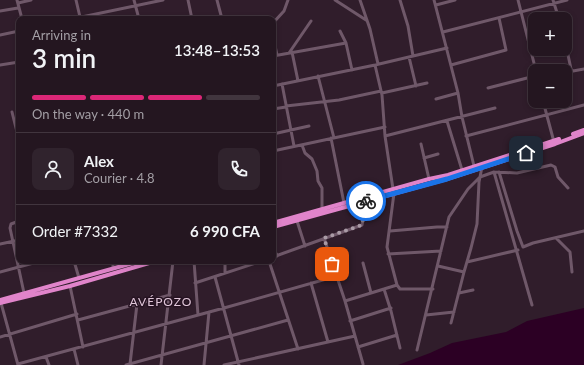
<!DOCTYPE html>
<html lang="en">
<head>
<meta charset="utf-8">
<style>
  :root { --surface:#241620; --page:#30232d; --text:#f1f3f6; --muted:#a39fa5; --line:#41353e; --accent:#db2777 }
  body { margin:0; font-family:Lato,sans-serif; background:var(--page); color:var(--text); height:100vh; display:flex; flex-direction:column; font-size:15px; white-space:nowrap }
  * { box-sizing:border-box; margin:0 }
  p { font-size:13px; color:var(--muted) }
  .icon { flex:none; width:22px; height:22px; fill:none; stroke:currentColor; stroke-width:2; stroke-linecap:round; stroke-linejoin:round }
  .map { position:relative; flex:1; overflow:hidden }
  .drawer { position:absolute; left:16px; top:16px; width:260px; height:248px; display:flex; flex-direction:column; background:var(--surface); border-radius:8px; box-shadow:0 2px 6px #0003,0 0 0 1px var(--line) }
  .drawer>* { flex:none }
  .controls { position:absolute; left:528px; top:12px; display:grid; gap:8px }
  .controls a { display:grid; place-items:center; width:44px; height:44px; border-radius:8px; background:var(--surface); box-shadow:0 2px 6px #0003,0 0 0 1px var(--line); font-size:20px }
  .pin { position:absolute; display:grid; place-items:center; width:34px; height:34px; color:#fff; margin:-17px; border-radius:8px; box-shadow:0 2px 6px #0006 }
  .courier { position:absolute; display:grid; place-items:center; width:40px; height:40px; margin:-20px; border:3px solid #1a73e8; border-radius:50%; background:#fff; color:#222; box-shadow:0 1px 5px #0007 }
  .headline em { font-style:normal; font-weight:600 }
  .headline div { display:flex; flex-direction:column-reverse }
  .headline { display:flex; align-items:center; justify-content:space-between; height:68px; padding:0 16px }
  h1 { font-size:26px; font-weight:600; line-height:30px }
  .bar { display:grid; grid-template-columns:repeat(4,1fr); gap:6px 4px; align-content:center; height:48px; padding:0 16px }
  .bar i { height:5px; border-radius:3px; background:var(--line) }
  .bar .selected { background:var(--accent) }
  .bar p { grid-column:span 4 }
  .line { display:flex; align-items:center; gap:10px; padding:0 16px; border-top:1px solid var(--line) }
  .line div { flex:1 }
  .round { display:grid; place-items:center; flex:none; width:42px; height:42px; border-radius:8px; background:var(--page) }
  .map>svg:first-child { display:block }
</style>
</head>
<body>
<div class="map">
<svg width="584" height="365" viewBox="0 0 584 365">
  <rect width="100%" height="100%" fill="#301d2b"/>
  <path fill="#2c0024" d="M584,308V365H398L430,353L452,343L506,332L527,321Z"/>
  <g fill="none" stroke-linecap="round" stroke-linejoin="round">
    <path stroke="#6f5869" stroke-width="3" d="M17,0L22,19
      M76,0L80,17
      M134,0L139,19
      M188,0L192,19
      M217,0L222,19
      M335,0L366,20
      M360,0L370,29L378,64
      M400,0L408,26L413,56
      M434,0L458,93L462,117L474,166
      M518,0L536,71
      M553,0L559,19
      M18,3L31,0
      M436,5L455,0
      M0,11L18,8
      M72,19L163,0
      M184,19L192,17
      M273,23L284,11L288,0
      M340,31L346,43L352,70
      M443,32L567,0
      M0,35L19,31
      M273,36L277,55
      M565,41L571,69
      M292,52L298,81
      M289,53L311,21
      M273,56L346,43
      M409,57L416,86
      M0,65L19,62
      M375,65L382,95L385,136L393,189
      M451,65L506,50L499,18
      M562,71L571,69L573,71L584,69
      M318,76L334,138
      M282,84L294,146
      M273,86L375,65L447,48
      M488,88L535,76
      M382,93L427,83
      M436,99L458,93
      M543,101L554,142
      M286,106L339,100L381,91
      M273,109L286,107
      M12,112L19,140
      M447,121L462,170
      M273,134L309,126
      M385,136L495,108
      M466,136L584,105
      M331,138L344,203
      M421,144L429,179
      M302,145L305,153L312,159L317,171L318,181L322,188V210
      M273,151L385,127
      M424,158L438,154
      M494,172L532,305
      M499,172L517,231L523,247L533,243L584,231
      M394,193L387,247L397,285L400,289H433
      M273,216L275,223
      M19,221L11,224L10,228L24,293
      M297,221L305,246
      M390,231L437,227H447
      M324,238L345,301L363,364
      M556,238L570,252L572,272
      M0,244L19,240
      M273,246L277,256
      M388,254L441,251
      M273,257L362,225L365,211V201
      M74,261L79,278
      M194,261L198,315
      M225,261V273
      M269,261L298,349
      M467,262L518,250
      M363,263L371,293
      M438,266L464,272L471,248L477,224L479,182L482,167
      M113,268V261
      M0,272L41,261
      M215,277L239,365
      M195,283L262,261
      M311,283L328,342
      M70,286L83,347
      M384,289L391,311L400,348
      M459,293L473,290
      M345,301L397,285
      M1,303L18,365
      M426,315L454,312
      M78,320L170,295
      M350,321L391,308
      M451,323L464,272
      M0,337L77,314
      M358,347L397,335
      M74,349L78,365
      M417,350L449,217L468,189L480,177L494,172L517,173L551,165L555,167L558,177L568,188
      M46,357L49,365
      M18,364L224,308L337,276
      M130,364L137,304
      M126,365L288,320
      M161,365L173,261
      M204,365L209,312
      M224,365L355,336"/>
    <path stroke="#e084ca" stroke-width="4" d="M573,134L584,130
      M273,223L429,179L448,175L559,139
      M273,227L447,179L555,144L584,133
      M0,300L140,261
      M0,303L70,286L156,261"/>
  </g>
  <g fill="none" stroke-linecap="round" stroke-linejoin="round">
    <path stroke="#aa9ba6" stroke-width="4" stroke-dasharray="0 7.2" d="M332,264L324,238L362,225L366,201"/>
    <path stroke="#1a73e8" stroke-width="5" d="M366,201L447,179L526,153"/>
  </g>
  <g text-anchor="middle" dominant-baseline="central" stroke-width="3" stroke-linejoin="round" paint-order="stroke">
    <g font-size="12" letter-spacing="1" fill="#e0c6d9" stroke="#261322">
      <text x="161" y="301">AVÉPOZO</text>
    </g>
  </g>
</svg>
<div class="controls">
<a>+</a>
<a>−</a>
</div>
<div class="pin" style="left:332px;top:264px;background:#ea580c"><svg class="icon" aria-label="bag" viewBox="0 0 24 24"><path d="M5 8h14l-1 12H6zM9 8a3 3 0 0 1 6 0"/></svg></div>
<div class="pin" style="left:526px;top:153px;background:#1f2937"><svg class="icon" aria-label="home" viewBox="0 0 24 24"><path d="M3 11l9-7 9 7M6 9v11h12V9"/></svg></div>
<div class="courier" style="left:366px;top:201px"><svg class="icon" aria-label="bike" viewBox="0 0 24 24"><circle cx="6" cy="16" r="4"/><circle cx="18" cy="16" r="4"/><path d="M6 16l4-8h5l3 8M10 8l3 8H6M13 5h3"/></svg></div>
<section class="drawer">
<div class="headline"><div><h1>3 min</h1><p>Arriving in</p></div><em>13:48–13:53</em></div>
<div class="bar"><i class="selected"></i><i class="selected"></i><i class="selected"></i><i></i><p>On the way · 440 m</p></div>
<div class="line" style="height:72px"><a class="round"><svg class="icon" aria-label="person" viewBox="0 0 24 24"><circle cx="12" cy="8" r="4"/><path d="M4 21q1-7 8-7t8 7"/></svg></a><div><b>Alex</b><p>Courier · 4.8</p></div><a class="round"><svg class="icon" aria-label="phone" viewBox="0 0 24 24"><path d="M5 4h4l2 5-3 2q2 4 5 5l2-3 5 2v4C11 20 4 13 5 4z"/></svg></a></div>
<div class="line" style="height:52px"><div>Order #7332</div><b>6 990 CFA</b></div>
</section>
</div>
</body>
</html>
